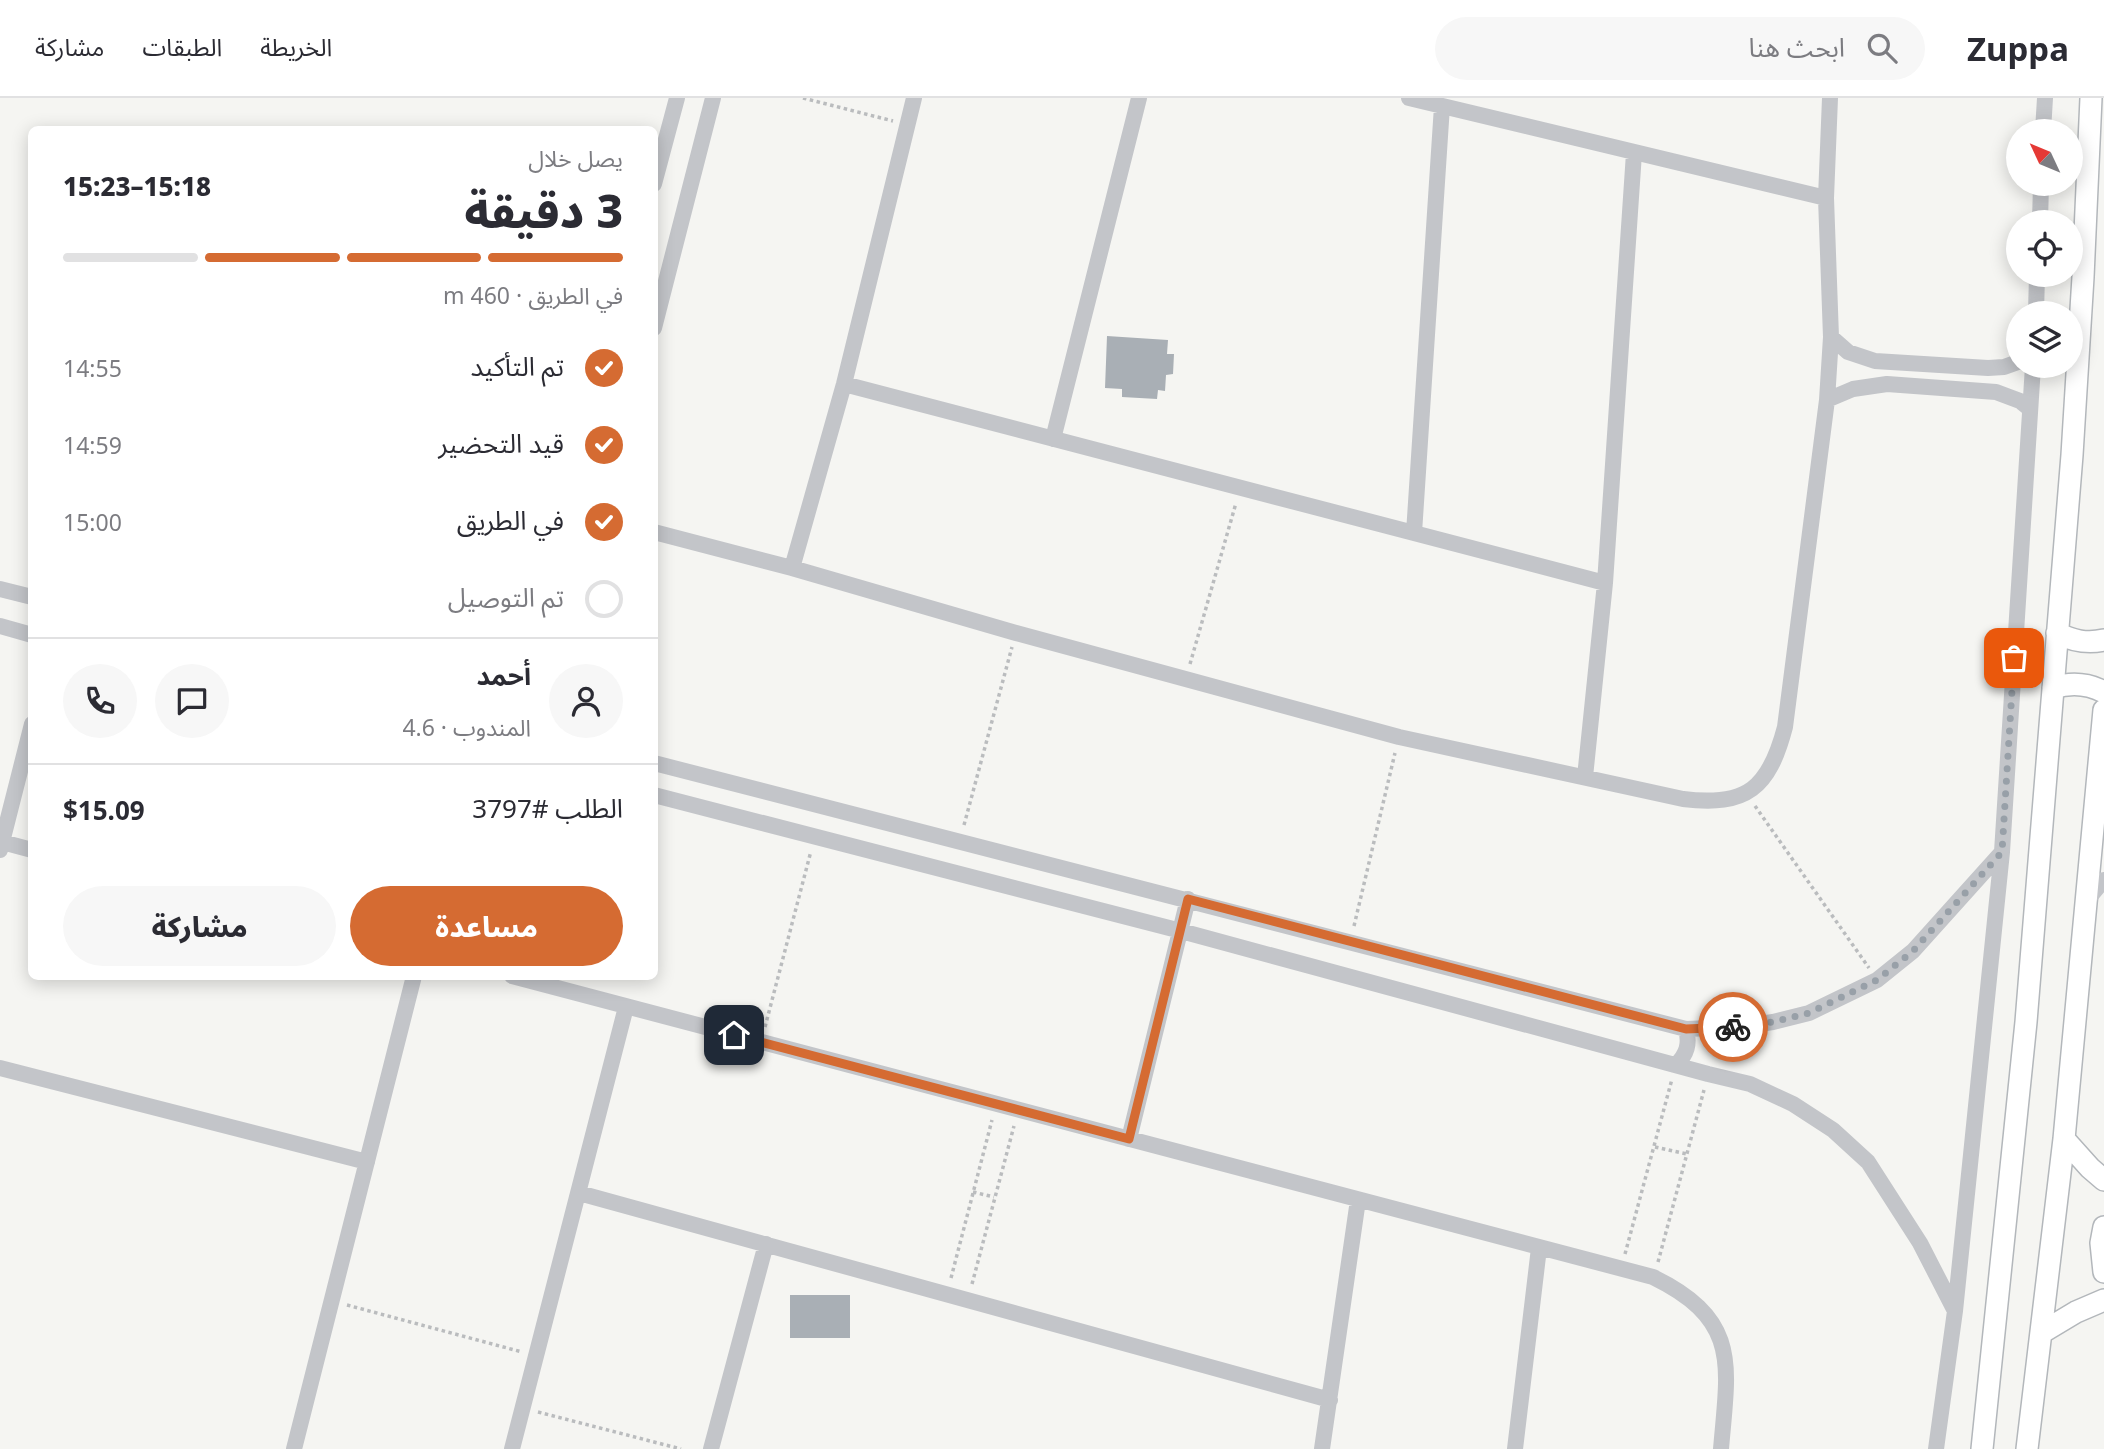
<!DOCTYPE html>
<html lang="ar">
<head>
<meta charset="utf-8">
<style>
  :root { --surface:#fff; --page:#f7f7f7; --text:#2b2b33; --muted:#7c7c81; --line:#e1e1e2; --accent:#d56b32 }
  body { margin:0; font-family:"Noto Sans","Noto Sans Arabic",sans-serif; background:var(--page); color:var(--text); direction:rtl; height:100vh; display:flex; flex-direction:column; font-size:26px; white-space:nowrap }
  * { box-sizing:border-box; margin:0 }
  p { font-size:23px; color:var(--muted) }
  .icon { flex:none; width:38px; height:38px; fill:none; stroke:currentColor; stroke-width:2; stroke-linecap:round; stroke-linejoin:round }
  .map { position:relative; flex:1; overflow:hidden; direction:ltr }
  .side { position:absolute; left:28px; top:28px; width:630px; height:854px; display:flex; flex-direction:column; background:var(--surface); border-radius:10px; box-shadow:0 4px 18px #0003; direction:rtl }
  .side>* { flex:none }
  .needle { width:46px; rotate:314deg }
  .tools { position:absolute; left:2006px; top:21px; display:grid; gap:14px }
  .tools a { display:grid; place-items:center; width:77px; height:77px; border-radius:50%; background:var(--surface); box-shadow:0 4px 18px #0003; font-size:35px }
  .pin { position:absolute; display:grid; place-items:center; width:60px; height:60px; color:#fff; margin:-30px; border-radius:14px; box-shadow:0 4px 10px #0006 }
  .courier { position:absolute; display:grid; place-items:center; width:70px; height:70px; margin:-35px; border:5px solid #d56b32; border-radius:50%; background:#fff; color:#222; box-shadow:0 2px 9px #0007 }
  .headline em { font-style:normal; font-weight:800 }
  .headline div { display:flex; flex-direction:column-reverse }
  .headline { display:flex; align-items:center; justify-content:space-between; height:119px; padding:0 35px }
  h1 { font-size:46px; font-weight:800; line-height:52px }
  .bar { display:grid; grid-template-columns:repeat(4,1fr); gap:10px 7px; align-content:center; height:84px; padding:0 35px }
  .bar i { height:9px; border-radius:5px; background:var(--line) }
  .bar .active { background:var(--accent) }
  .bar p { grid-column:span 4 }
  .line { display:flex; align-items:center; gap:18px; padding:0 35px; border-top:2px solid var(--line) }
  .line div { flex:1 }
  .round { display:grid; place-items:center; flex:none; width:74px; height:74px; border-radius:37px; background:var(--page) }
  ol { padding:0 35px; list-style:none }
  li { display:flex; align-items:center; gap:21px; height:77px }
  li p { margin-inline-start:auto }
  li .icon { padding:7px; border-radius:50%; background:var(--accent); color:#fff; stroke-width:4 }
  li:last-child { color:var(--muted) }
  li i { width:38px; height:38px; border:4px solid var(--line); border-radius:50% }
  .button { display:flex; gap:14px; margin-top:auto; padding:14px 35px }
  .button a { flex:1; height:80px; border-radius:42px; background:var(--accent); color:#fff; font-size:28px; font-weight:800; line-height:80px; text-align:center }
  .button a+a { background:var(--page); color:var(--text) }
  header { display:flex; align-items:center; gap:42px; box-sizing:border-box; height:98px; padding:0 35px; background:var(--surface); border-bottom:2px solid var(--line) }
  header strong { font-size:33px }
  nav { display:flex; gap:38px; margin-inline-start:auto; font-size:24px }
  .search { width:490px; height:63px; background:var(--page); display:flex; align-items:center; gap:18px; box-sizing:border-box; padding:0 24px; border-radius:38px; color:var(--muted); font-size:26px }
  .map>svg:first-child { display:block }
</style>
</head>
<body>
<header>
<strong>Zuppa</strong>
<div class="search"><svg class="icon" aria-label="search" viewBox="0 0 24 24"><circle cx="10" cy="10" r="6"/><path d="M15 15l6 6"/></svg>ابحث هنا</div>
<nav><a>الخريطة</a><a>الطبقات</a><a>مشاركة</a></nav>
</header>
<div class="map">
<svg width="2104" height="1351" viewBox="0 0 2104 1351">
  <rect width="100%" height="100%" fill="#f5f5f2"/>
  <path fill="#a9afb5" d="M1107,238L1168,242L1167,256H1174L1173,276L1166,277L1165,293L1158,292L1157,301L1122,299V291L1105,290Z
    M790,1197H850V1240H790Z"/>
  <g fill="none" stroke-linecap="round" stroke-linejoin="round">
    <defs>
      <path id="secondary" d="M2057,535C2073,543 2087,546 2104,542
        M2053,590C2071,584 2087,585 2104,594
        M2064,1041L2090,1070L2104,1082
        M2104,1129L2101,1145L2104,1174
        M2041,1235L2076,1214L2104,1202
        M1982,1351L2026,924L2072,357L2083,179L2091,0
        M2027,1351L2064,1041L2104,612"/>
    </defs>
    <use href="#secondary" stroke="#b3b7bb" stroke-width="24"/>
    <path stroke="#babcbe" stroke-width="3.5" stroke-dasharray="3.5 3.5" stroke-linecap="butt" d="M803,0L893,23
      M1190,566L1236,405
      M1755,708L1869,870
      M964,727L1012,549
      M1354,828L1395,655
      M765,929L811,753
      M1655,1049L1687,1056
      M973,1094L994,1099
      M1625,1156L1672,981
      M1658,1164L1704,992
      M951,1180L992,1022
      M972,1186L1014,1028
      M347,1207L522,1254
      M538,1314L681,1351"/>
    <path stroke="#c3c5c9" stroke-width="16" d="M1409,0L1826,100
      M2043,33L2045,0
      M654,86L677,0
      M2040,124L2041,86
      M2036,215L2037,177
      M654,230L713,0
      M1831,239L1848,254L1875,263L1988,270L2004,269L2018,264
      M844,286L1605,485
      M1827,302L1853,291L1887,286L1996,294L2020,303L2030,311
      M1053,341L1139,0
      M654,434L792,470L1016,535L1399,639L1683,701C1747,709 1769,690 1785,629L1827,302L1831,239L1826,100L1830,0
      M1414,435L1442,8
      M792,470L844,286L914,0
      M0,491L32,499
      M0,528L32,537
      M654,665L1686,931L1738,929L1773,924L1809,915L1877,882L1913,853L2002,754
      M1585,679L1605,485L1634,55
      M654,697L1181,833L1708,976L1750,986L1793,1006L1833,1032L1868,1064L1920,1145L1955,1213
      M2,744L32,752
      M0,752L32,626
      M2087,802L2104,782
      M512,878L1653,1179C1741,1222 1728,1267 1721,1351
      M1676,967C1687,956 1690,946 1686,931
      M0,970L367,1064
      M1129,1041L1188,801
      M579,1095L1330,1302
      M294,1351L414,878
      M512,1351L626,909
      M711,1351L766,1146
      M1322,1351L1358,1102
      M1515,1351L1539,1150
      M1936,1351L1955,1213L2002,754L2033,268"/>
    <use href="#secondary" stroke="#fff" stroke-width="21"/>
  </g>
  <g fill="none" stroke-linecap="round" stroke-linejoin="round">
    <path stroke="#98a0a8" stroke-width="7" stroke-dasharray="0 12.6" d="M1733,929L1773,924L1809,915L1877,882L1913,853L2002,754L2014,560"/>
    <path stroke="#d56b32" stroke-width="9" d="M734,937L1129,1041L1188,801L1686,931L1733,929"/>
  </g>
</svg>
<div class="tools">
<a><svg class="needle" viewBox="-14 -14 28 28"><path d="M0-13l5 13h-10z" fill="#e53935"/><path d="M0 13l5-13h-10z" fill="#7c7c81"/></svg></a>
<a><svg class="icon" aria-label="locate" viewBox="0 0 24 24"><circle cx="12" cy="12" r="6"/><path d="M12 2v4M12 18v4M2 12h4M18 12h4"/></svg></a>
<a><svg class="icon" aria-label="layers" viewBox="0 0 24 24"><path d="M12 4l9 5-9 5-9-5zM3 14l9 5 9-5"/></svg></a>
</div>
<div class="pin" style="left:2014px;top:560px;background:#ea580c"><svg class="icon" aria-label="bag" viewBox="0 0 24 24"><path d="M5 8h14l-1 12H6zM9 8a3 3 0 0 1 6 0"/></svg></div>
<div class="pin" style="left:734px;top:937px;background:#1f2937"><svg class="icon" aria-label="home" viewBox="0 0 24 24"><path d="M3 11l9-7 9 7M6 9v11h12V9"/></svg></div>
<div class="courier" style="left:1733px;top:929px"><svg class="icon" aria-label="bike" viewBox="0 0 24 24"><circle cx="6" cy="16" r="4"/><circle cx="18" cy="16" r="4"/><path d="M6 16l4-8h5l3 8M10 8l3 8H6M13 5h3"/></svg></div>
<section class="side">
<div class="headline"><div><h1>3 دقيقة</h1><p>يصل خلال</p></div><em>15:18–15:23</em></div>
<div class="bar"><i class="active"></i><i class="active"></i><i class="active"></i><i></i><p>في الطريق · 460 m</p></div>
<ol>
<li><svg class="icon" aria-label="check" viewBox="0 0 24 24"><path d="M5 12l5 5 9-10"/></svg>تم التأكيد<p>14:55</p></li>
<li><svg class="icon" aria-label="check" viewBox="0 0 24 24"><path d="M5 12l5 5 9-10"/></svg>قيد التحضير<p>14:59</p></li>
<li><svg class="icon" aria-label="check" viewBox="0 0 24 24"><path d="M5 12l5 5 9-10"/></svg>في الطريق<p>15:00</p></li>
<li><i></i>تم التوصيل</li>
</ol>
<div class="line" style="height:126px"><a class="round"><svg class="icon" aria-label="person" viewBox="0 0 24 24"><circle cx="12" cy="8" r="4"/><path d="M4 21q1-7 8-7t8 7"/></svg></a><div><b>أحمد</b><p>المندوب · 4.6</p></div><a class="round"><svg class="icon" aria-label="chat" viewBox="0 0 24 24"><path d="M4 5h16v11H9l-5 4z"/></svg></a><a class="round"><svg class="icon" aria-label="phone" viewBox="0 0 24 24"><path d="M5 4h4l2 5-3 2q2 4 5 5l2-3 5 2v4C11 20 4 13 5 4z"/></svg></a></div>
<div class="line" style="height:91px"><div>الطلب #3797</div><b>$15.09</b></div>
<div class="button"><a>مساعدة</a><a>مشاركة</a></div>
</section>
</div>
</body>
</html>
